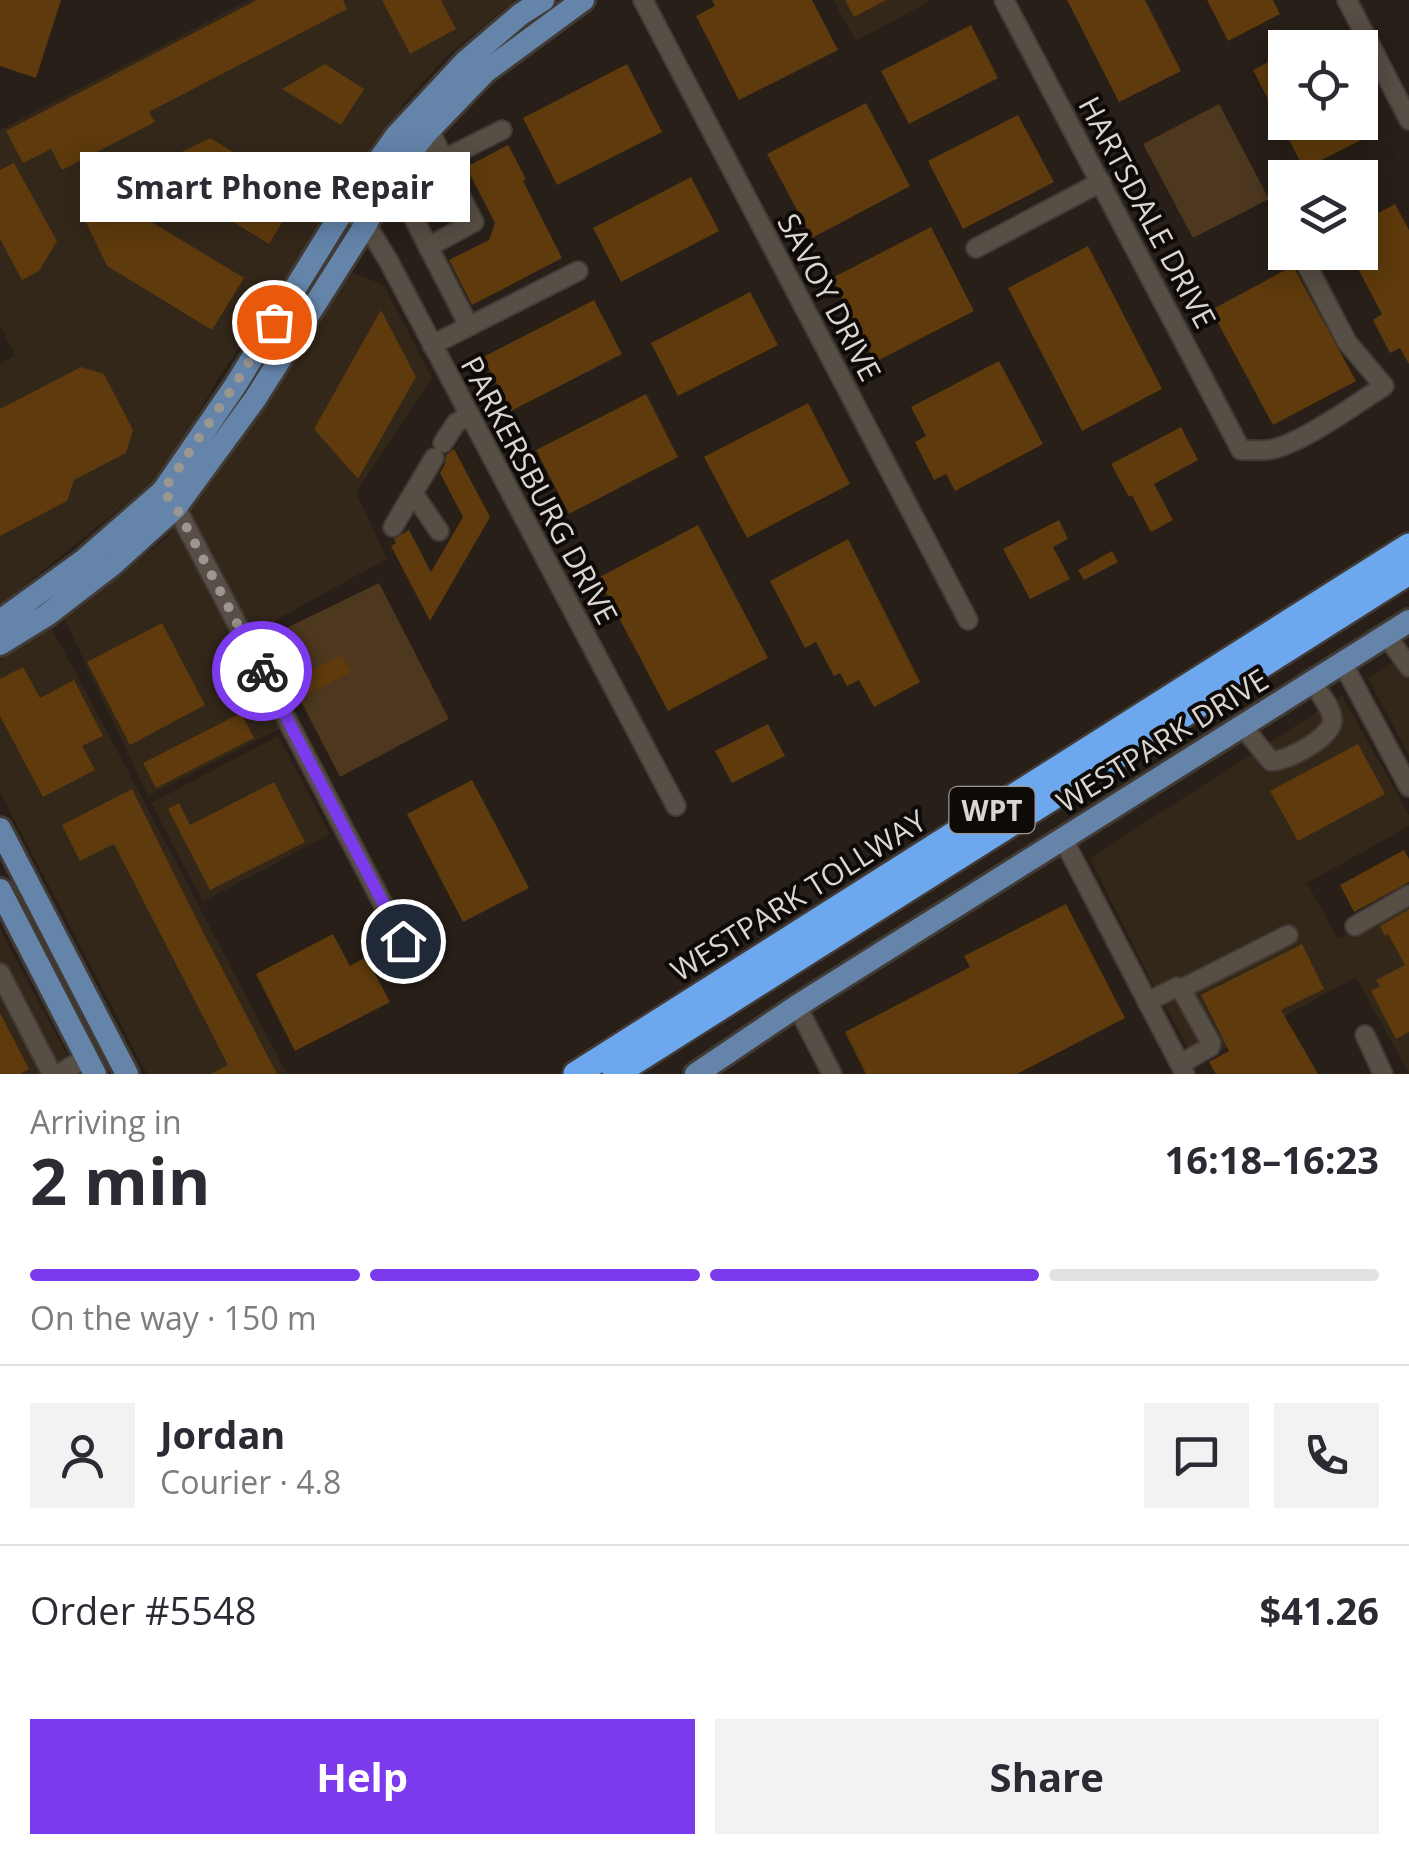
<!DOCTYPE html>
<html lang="en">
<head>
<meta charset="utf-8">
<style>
  :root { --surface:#fff; --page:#f2f2f3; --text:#2b2b33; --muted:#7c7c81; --line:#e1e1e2; --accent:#7c3aed }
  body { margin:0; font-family:"Open Sans",sans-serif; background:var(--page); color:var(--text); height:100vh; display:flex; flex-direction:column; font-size:38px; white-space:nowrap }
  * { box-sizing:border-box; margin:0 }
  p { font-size:32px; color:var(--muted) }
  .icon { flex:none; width:55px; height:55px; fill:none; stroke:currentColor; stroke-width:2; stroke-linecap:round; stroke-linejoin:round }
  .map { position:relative; height:1074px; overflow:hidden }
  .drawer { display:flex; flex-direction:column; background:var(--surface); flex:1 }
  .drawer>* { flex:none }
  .controls { position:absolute; left:1268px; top:30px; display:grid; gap:20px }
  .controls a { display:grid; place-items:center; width:110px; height:110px; border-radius:0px; background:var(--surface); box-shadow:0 5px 25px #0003; font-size:50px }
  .pin { position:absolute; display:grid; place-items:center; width:85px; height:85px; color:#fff; margin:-42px; border:5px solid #fff; border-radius:50%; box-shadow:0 2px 10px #0007 }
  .courier { position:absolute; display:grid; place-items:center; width:100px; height:100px; margin:-50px; border:8px solid #7c3aed; border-radius:50%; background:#fff; color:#222; box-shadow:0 2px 12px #0007 }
  .bubble { position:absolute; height:70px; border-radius:0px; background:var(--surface); box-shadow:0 5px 25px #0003; font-size:32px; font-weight:700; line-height:70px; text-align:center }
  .overview em { font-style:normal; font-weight:700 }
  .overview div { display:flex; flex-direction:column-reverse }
  .overview { display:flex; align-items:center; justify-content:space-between; height:170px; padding:0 30px }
  h1 { font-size:65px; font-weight:700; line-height:75px }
  .bar { display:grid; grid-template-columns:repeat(4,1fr); gap:15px 10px; align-content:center; height:120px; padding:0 30px }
  .bar i { height:12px; border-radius:8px; background:var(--line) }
  .bar .current { background:var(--accent) }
  .bar p { grid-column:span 4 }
  .line { display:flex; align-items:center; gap:25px; padding:0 30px; border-top:2px solid var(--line) }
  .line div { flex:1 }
  .round { display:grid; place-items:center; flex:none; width:105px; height:105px; border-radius:0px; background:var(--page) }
  .action { display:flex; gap:20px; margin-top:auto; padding:20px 30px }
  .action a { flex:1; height:115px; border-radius:0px; background:var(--accent); color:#fff; font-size:40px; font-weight:700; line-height:115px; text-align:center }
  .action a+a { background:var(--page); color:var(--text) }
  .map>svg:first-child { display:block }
</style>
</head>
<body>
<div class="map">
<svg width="1409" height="1074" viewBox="0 0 1409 1074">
  <rect width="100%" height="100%" fill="#271f18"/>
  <path fill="#33271a" d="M249,0H515L447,56L405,102L218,379L164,473L0,605V364L15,355L0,326V130Z
    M833,0H932L856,41Z
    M349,271L384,285L432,378L356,492L387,559L232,644L281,728L148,796L64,618L168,537Z
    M51,627L135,784L287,1074H147L0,792V661Z
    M1409,652V755L1368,678Z
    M1342,696L1409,815V826L1307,883L1338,939L1409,900V1074L1356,977L1197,1064L1151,981L1090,858Z
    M278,736L330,834L203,902L151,803Z
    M0,927L4,937L77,1074H0Z"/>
  <path fill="#4d371f" d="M1219,104L1269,199L1193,238L1143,144Z
    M379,583L449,719L340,777L268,637Z"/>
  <path fill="#5e3a0c" d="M0,0H61L36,78L0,66Z
    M257,0H343L347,9L149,112L155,122L62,170L51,149L23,163L6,131Z
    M382,0H441L456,29L410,54Z
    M712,0H812L838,50L739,100L696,16L715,6Z
    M845,0H886L854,17Z
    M1067,0H1145L1181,71L1119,102Z
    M1207,0H1273L1280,14L1228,41Z
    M971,25L998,78L909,124L881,71Z
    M1285,53V122H1357L1365,138L1304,169L1253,70Z
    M325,64L364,89L341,125L282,89Z
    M627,64L662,132L557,185L523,118Z
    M866,103L910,186L812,238L767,154Z
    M1018,115L1054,182L963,229L928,161Z
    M210,138L300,192L269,244L158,176L169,158Z
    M508,145L526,179L523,181L562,258L472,305L449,260L489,240L495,223L466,167Z
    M14,163L57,241L39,271L22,280L0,239V170Z
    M691,177L719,231L621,282L593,228Z
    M97,189L244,278L212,330L107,266L82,214Z
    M1395,204L1409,230V364L1400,348L1390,353L1373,320L1382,314L1349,252H1360V223Z
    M931,227L974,311L875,362L832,278Z
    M1088,246L1162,389L1082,431L1008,288Z
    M1293,266L1356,381L1273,425L1211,310Z
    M750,292L778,345L678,396L651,343Z
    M594,300L622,354L511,411L483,357Z
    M381,310L416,377L358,479L314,429Z
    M999,361L1043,444L955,491L946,474L934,480L915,442L926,436L911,407Z
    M81,367L104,374L133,430L126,453L74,480L67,501L0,536V409Z
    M646,394L678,457L569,514L536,450Z
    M808,403L850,484L747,538L704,457Z
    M1181,427L1198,460L1154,484L1173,520L1151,532L1132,495L1129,497L1111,464Z
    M454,449L490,517L430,621L391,546L396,543L394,539L409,530L431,572L463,517L440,473L445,464L446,455Z
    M1059,520L1068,539L1053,547L1070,579L1030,599L1003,549Z
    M698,525L768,658L668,711L598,578Z
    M848,539L920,682L874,707L859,680L847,686L840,673L834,676L816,642L805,648L770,581Z
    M1112,551L1118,562L1084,580L1078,570Z
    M162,623L205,705L130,745L87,662Z
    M342,655L351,672L306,695L297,678Z
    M23,667L40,698L74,680L103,736L82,746L95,770L43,797L0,716V679Z
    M241,713L254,738L156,788L143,763Z
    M768,724L785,756L732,783L715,751Z
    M1358,744L1385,794L1298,841L1270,791Z
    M472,780L529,888L463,922L407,814Z
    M274,782L305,842L210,890L168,809L179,803L190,825Z
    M132,789L202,930L277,1074H211L228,1065L114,844L80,861L62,825Z
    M1404,850L1409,859V882L1354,912L1340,885Z
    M1066,904L1125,1018L1017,1074H866L845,1032L970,967L964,956Z
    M1409,909V1032L1396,1039L1371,991L1380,986L1376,980L1405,965L1388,934L1385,936L1380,926Z
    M333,934L350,966L366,957L390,1002L295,1051L256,974Z
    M1302,944L1324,989L1281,1010L1318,1074H1216L1209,1062L1229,1051L1201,995Z
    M0,1013L29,1069L20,1074H0Z"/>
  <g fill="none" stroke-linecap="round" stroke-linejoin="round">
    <defs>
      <path id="minor" d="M643,0L968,620
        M1004,0L1241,450C1251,450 1263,451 1273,449C1304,442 1356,404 1384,386L1347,342L1300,252
        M1347,0L1409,120
        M430,130L459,193L413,217L469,326
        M410,154L442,160L502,130
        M344,209L366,224L388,260L676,806
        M428,247L474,222L459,193
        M976,248L1101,182
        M432,345L578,271
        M443,443L456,423L470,415
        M413,493L439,531
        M169,498L176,507L418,971
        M393,527L434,458
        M1386,635L1409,667
        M1342,662L1409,787
        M1242,726L1271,761C1287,762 1337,735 1332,717C1330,705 1318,692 1312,681
        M1063,839L1185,1074
        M1355,926L1409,895
        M0,973L52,1074
        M1181,989L1288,935
        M1147,1002L1177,987L1181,989L1211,1043L1210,1047L1180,1064
        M797,1006L832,1074
        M1365,1035L1383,1074
        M59,1074L87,1057"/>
      <path id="major" d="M0,621L83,561L163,491L235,386L344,209L397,135L466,61L521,14L543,0
        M0,644L47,615L112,565L176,507L255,399L366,224L388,181L427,132L485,72L583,0
        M0,829L127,1074
        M0,890L95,1074
        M696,1074L797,1006L1409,621"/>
      <path id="highway" d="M576,1074L1409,546
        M615,1074L1409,572"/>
    </defs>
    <use href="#minor" stroke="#413a35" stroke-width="22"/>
    <use href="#major" stroke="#413a35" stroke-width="28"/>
    <use href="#highway" stroke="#413a35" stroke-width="30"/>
    <use href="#minor" stroke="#574e45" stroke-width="18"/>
    <use href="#major" stroke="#6484aa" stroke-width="22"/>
    <use href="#highway" stroke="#6da8ee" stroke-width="25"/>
  </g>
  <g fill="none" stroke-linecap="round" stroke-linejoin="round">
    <path stroke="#9c9690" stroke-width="10" stroke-dasharray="0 18" d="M262,671L176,507L163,491L234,386L274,322"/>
    <path stroke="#7c3aed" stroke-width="12" d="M262,671L403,941"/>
  </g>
  <g text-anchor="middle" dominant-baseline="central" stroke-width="8" stroke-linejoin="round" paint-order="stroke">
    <rect fill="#0d0a07" stroke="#9d9994" stroke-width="2.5" x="949.5" y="787" width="85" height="46" rx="8"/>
    <g font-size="28" font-weight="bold" fill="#dbd6d1">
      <text x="992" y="810">WPT</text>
    </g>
    <g font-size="30" fill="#dbd6d1" stroke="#0d0a07">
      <text transform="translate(1148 212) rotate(62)">HARTSDALE DRIVE</text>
      <text transform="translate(830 297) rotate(62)">SAVOY DRIVE</text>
      <text transform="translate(540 490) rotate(62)">PARKERSBURG DRIVE</text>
      <text transform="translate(1162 740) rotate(-32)">WESTPARK DRIVE</text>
      <text transform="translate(798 895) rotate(-32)">WESTPARK TOLLWAY</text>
    </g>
  </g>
</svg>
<div class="controls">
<a><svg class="icon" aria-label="locate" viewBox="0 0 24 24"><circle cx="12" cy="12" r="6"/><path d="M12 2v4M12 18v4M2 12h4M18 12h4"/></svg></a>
<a><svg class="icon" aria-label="layers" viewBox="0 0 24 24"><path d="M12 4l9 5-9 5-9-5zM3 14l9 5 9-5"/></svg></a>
</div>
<div class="pin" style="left:274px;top:322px;background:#ea580c"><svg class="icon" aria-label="bag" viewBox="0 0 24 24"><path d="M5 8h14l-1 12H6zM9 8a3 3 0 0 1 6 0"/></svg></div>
<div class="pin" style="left:403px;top:941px;background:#1f2937"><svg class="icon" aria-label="home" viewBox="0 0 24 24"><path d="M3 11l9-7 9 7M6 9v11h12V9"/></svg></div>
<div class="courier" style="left:262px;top:671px"><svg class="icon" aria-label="bike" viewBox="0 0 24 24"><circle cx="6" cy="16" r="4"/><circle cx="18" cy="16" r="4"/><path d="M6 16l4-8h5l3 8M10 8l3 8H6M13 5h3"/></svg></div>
<div class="bubble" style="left:80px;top:152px;width:390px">Smart Phone Repair</div>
</div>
<section class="drawer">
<div class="overview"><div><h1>2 min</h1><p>Arriving in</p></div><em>16:18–16:23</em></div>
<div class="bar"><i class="current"></i><i class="current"></i><i class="current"></i><i></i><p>On the way · 150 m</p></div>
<div class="line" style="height:180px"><a class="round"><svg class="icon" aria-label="person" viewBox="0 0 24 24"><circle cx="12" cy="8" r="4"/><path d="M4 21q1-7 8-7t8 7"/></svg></a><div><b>Jordan</b><p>Courier · 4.8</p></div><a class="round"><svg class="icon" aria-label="chat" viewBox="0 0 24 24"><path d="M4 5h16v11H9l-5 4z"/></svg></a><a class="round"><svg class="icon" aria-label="phone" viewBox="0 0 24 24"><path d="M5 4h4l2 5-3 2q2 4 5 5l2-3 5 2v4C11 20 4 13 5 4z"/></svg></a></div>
<div class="line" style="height:130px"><div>Order #5548</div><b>$41.26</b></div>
<div class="action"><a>Help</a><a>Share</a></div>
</section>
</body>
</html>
